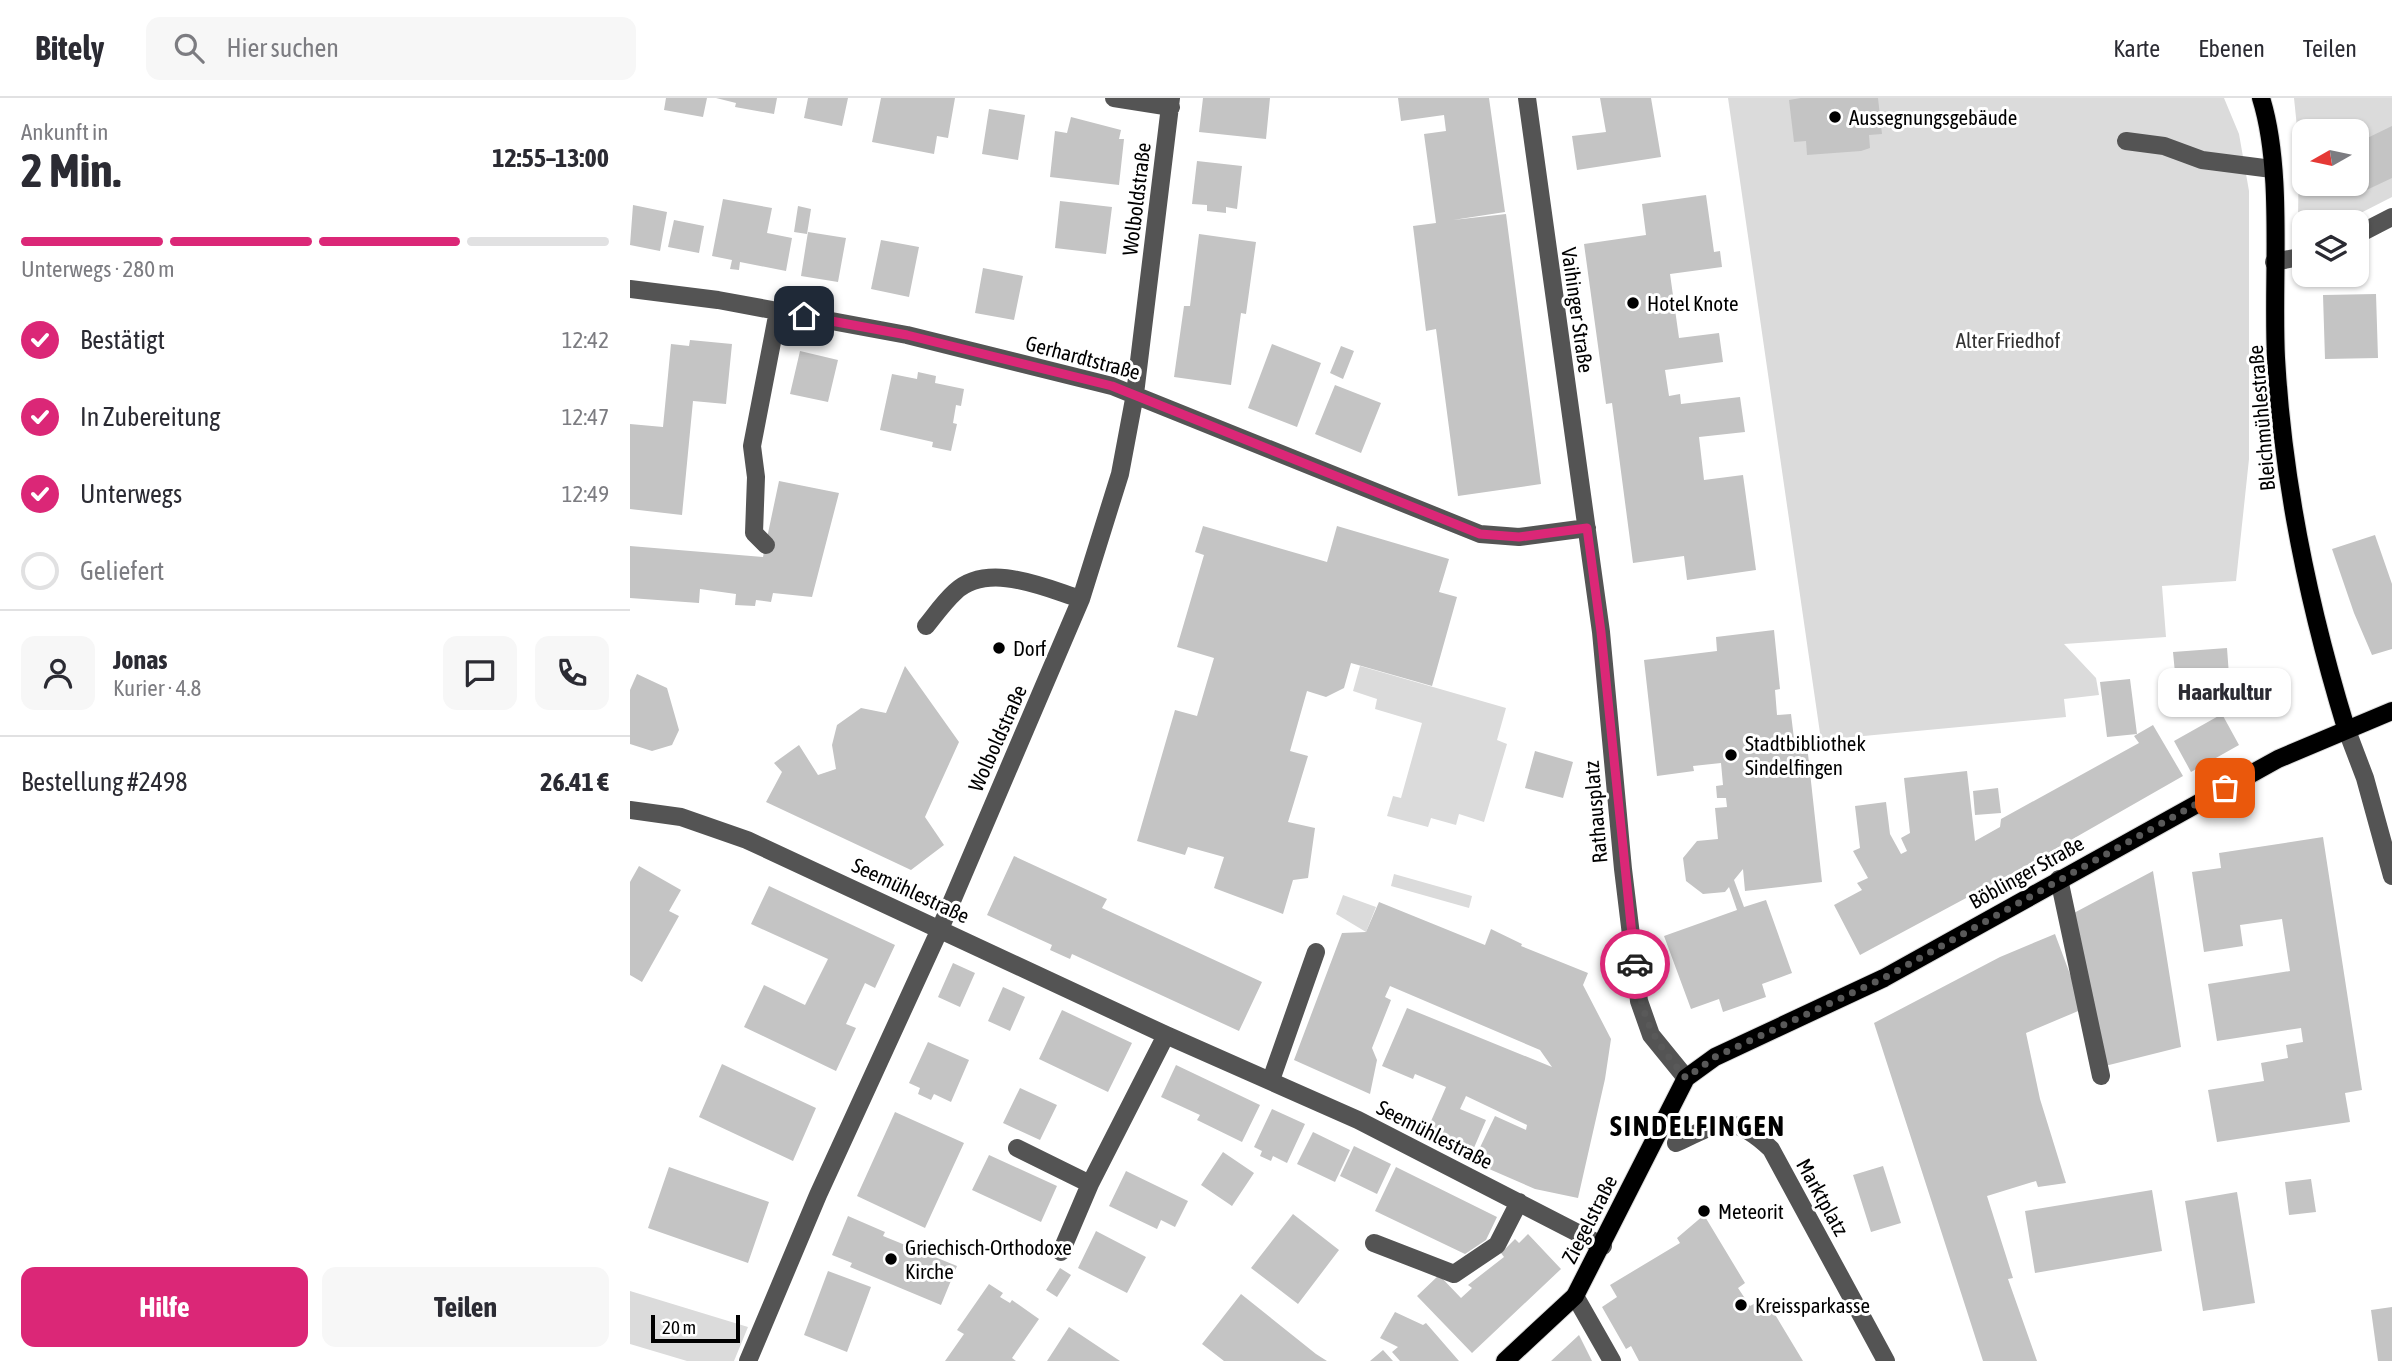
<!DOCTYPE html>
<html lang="de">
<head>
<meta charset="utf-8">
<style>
  :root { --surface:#fff; --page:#f7f7f7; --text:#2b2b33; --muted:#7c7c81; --line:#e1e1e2; --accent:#db2777 }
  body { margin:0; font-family:"Asap Condensed",sans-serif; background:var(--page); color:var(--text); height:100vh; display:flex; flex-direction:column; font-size:26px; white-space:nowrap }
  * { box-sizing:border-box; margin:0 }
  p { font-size:23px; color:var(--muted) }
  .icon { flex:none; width:38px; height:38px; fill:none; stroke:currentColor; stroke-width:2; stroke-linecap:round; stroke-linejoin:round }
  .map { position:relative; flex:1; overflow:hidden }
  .panel { display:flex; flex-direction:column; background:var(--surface); width:630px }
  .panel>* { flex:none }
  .needle { width:46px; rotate:261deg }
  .buttons { position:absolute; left:1662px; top:21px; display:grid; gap:14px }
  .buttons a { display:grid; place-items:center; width:77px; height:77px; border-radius:14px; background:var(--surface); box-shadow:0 2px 5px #0004; font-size:35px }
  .scale { position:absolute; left:21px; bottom:18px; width:89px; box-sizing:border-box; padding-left:7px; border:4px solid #000; border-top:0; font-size:19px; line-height:24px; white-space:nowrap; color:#000; -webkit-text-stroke:5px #fff; paint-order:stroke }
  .pin { position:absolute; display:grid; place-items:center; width:60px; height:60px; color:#fff; margin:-30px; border-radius:14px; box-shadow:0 4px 10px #0006 }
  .courier { position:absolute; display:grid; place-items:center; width:70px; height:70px; margin:-35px; border:5px solid #db2777; border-radius:50%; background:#fff; color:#222; box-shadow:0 2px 9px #0007 }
  .bubble { position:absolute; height:49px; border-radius:14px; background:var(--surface); box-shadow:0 2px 5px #0004; font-size:23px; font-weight:700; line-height:49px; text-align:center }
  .headline em { font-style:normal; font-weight:700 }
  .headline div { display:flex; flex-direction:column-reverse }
  .headline { display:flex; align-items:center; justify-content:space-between; height:119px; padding:0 21px }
  h1 { font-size:46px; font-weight:700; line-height:52px }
  .bar { display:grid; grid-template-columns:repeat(4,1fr); gap:10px 7px; align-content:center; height:84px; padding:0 21px }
  .bar i { height:9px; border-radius:5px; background:var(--line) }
  .bar .active { background:var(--accent) }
  .bar p { grid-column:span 4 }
  .line { display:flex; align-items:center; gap:18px; padding:0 21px; border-top:2px solid var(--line) }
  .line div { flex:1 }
  .round { display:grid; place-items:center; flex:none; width:74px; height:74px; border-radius:14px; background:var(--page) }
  ol { padding:0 21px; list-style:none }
  li { display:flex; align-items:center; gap:21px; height:77px }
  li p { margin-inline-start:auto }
  li .icon { padding:7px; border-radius:50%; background:var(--accent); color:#fff; stroke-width:4 }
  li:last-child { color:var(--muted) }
  li i { width:38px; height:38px; border:4px solid var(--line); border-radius:50% }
  .cta { display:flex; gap:14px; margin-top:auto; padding:14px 21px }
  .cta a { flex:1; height:80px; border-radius:14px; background:var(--accent); color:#fff; font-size:28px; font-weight:700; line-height:80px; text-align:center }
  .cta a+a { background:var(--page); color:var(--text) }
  header { display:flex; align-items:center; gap:42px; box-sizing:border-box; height:98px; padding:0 35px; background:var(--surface); border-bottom:2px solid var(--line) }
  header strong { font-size:33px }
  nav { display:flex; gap:38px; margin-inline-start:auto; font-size:24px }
  .search { width:490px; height:63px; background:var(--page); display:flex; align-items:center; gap:18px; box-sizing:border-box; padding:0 24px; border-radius:14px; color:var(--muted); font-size:26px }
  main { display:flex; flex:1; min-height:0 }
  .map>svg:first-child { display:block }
</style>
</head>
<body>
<header>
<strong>Bitely</strong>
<div class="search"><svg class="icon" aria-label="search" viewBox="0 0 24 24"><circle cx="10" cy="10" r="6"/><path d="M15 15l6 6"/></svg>Hier suchen</div>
<nav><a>Karte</a><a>Ebenen</a><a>Teilen</a></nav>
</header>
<main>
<section class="panel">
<div class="headline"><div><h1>2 Min.</h1><p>Ankunft in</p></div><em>12:55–13:00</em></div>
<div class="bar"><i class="active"></i><i class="active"></i><i class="active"></i><i></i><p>Unterwegs · 280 m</p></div>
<ol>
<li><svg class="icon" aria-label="check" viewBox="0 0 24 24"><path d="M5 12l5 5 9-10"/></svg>Bestätigt<p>12:42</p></li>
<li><svg class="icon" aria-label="check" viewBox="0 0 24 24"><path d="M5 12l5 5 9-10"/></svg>In Zubereitung<p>12:47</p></li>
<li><svg class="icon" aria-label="check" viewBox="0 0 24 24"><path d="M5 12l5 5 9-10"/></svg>Unterwegs<p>12:49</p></li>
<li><i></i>Geliefert</li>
</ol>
<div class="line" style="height:126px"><a class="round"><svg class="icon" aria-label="person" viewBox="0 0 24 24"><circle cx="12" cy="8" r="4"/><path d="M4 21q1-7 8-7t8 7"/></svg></a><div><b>Jonas</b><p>Kurier · 4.8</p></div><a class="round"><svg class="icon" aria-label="chat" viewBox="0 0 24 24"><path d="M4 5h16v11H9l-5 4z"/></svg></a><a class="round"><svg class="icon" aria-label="phone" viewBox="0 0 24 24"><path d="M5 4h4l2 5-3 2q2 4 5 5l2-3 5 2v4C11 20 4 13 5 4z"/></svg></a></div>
<div class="line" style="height:91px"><div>Bestellung #2498</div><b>26.41 €</b></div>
<div class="cta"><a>Hilfe</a><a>Teilen</a></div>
</section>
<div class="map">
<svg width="1762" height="1263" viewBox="0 0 1762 1263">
  <rect width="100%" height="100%" fill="#fff"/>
  <path fill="#dbdbdb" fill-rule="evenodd" d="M1098,0H1594L1609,36L1619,93V361L1606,483L1532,488L1536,539L1434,546L1466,580L1469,597L1434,601L1436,619L1191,642Z
    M1664,0H1762V99L1713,124H1675V130L1668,122L1669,49ZM1675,33H1727V86H1675Z
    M730,568L876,610L867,642L877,646L854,724L829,716L826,727L801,720L798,729L757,718L763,698L771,700L792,625L745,611L747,601L723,593Z
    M764,776L842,798L839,810L761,788Z
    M713,797L746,809L736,834L706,816Z
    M0,1193L118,1229L104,1263H57L0,1246Z"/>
  <path fill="#c4c4c4" d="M36,0H77L73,19L34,12Z
    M86,0H147L144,16L105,9L106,5Z
    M178,0H218L212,28L174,20Z
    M251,0H325L318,40L307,38L304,56L242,44Z
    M573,0H640L636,41L569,34Z
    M768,0H859L875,114L823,122L876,116L911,386L828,398L806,231L796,233L783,128L806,125L794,36L816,33L814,17L771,23Z
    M970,0H1021L1031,59L947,72L942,38L976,34Z
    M1171,0H1248L1252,36L1239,37L1240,50L1231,53L1177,57L1176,43L1164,44L1159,2Z
    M359,11L395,17L388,62L352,56Z
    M441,19L491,32L489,41H494L489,87L420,79L425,33L437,35Z
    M1762,28V80L1724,98L1718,86H1727V45Z
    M567,63L612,68L607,111L596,109V115L577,113V107L562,106Z
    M1076,97L1084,154L1090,153L1092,169L1040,176L1049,240L1089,235L1093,264L1035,272L1039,298L1050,296L1051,306L1110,299L1115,334L1069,339L1074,382L1113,377L1126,472L1057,482L1054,458L1003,465L982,305L976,306L954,146L1016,137L1012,106Z
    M93,101L142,110L137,135L162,140L156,173L110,164L109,172L100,171L102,162L82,158Z
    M430,103L482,109L476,156L425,150Z
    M3,107L37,114L30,153L0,147Z
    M168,108L181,111L177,136L164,134Z
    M44,122L74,128L69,155L38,149Z
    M178,134L216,140L208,184L171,178Z
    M569,136L626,144L616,216L611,215L601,287L544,279L554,208H560Z
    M251,142L289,149L279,199L241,191Z
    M353,170L393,178L384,222L345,215Z
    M1746,196L1748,260L1695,261L1693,197Z
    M60,242L102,246L96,306L63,303L52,417L0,411V326L33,329L41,246L59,248Z
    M642,246L691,265L667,329L618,310Z
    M711,248L724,253L713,281L700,275Z
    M170,253L208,262L198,304L160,296Z
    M288,274L306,278L305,285L334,291L331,308L326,307L323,325L327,326L321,353L302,349L303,344L250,332L262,276L287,281Z
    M705,287L751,305L731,355L685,336Z
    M149,383L209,395L182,499L143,495L141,504L126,502L125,508L105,507L106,496L70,491L69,505L0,500V448L133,459Z
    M573,428L697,464L707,428L819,461L809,494L827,499L802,588L721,565L714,590L696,599L677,593L660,653L678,658L658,724L685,730L678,780L663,782L653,816L584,790L594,759L558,749L555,757L507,743L545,612L567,618L584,560L547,549L574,457L565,454Z
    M1745,437L1762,486V551L1742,557L1724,515L1702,451Z
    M1144,532L1150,591L1145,592L1147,617L1161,616L1165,649L1177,647L1192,784L1115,793L1113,771L1104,782L1114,809L1136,802L1162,875L1132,886L1136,899L1093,914L1089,901L1061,911L1034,838L1107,812L1099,789L1095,794L1073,796L1056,783L1053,760L1067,743L1088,741L1085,710L1097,709L1096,700H1087L1086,688L1093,687L1091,665L1063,668L1064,673L1027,678L1014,562L1087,553L1086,539Z
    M1597,550L1600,591L1547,596L1543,554Z
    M275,568L329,644L295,719L314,747L281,772L136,704L152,674L144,665L169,647L188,677L206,671L202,647L207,627L231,610L256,615Z
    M7,576L37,590L49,632L42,647L22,653L0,646V592Z
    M1500,581L1507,636L1477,639L1470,584Z
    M1592,616L1609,647L1561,674L1544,643Z
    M1523,627L1553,678L1392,770L1230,857L1204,807L1232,792L1227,785L1238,780L1223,753L1230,750L1225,708L1256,704L1260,736L1271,756L1277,753L1271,740L1280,735L1274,680L1337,673L1345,743L1370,729L1371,721L1509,645L1504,638Z
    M905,653L943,664L933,700L895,690Z
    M1368,690L1371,715L1345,717L1343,693Z
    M1693,739L1732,992L1715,995L1720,1024L1587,1044L1578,992L1634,983L1631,965L1658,960L1656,947L1673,944L1671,930L1587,943L1578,886L1660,873L1652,821L1610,827L1613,848L1574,854L1562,774L1591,770L1589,755Z
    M384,758L477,801L472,810L632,884L609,933L442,856L440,861L420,852L422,847L357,817Z
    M9,768L51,792L39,813L49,818L12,884L0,877V784Z
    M1523,773L1551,949L1475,968L1442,816Z
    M139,788L265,847L245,890L235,885L216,926L226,930L206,973L114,929L134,887L175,907L198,861L121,826Z
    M749,804L855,847L861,831L892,846L891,848L958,875L953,887L981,941L975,981L948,1100L905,1091L843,1064L865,1018L896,1032L897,1027L836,998L830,1011L856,1022L840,1059L794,1039L816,989L785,976L783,981L752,968L777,910L922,969L910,952L760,888L755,899L761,902L742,950L747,962L740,996L664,962L712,835L736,834Z
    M1425,836L1453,911L1396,935L1410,1001L1436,1085L1408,1089L1406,1083L1357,1098L1383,1180L1378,1181L1407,1263H1353L1244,925L1370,859Z
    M323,865L345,875L330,909L308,899Z
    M373,889L395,899L380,933L358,923Z
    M432,912L502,945L478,994L409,961Z
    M298,944L339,962L321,1004L304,996L301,1002L288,996L290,990L279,985Z
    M92,966L186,1010L163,1063L69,1019Z
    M546,967L630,1007L612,1044L567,1022L570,1017L531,999Z
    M390,990L427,1007L410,1042L373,1025Z
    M642,1011L675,1026L657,1065L643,1058L641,1063L630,1058L632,1053L624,1049Z
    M265,1014L334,1045L295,1130L227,1098Z
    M683,1034L720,1052L705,1084L667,1066Z
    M724,1048L761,1066L747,1096L710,1078Z
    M593,1054L624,1075L602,1108L571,1087Z
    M359,1057L427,1088L411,1124L342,1092Z
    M1253,1068L1271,1125L1241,1134L1223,1077Z
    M39,1069L139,1104L118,1165L18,1130Z
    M766,1069L867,1119L856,1142L835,1156L745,1113Z
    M496,1073L558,1103L545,1129L531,1122L527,1131L479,1108Z
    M1681,1081L1686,1114L1659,1117L1655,1084Z
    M1522,1092L1532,1153L1405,1175L1395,1113Z
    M1607,1094L1625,1205L1573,1213L1555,1103Z
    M663,1116L709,1152L668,1206L621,1170Z
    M1074,1117L1115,1185L1108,1190L1120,1208L1135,1200L1173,1263H1009L1001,1248L996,1251L972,1209L987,1199L980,1187L1050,1145L1047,1140Z
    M218,1118L255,1134L253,1138L327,1168L311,1207L220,1169L222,1165L202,1157Z
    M466,1133L516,1159L497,1195L448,1170Z
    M898,1136L931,1171L842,1255L787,1198L809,1177L831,1200L842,1190L838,1187L874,1159L871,1155L885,1141L889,1145Z
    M430,1170L441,1177L427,1199L416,1192Z
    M198,1173L241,1189L217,1254L174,1237Z
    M359,1186L373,1195L370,1199L380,1205L382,1202L409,1221L382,1260L386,1263H315L334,1236L327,1232Z
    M611,1196L686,1256L697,1263H594L572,1246Z
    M1762,1209V1263H1748L1741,1212Z
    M765,1214L793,1227L796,1225L829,1263H770L762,1254L768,1249L750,1240Z
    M439,1229L490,1263H417Z
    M949,1237L962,1263H921Z
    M753,1252L763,1263H740Z"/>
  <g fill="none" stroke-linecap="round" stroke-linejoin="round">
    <defs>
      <path id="major" d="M1631,0C1654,73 1642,181 1646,260C1653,386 1679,509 1716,630
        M875,1263L945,1198L1056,980L1085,959L1254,880L1648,661L1762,613"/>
    </defs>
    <use href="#major" stroke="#dbdbdb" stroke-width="20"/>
    <path stroke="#545454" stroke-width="18" d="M484,0L541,9
      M897,0L971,534L993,771L1009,903L1021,937L1056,980
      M1496,43L1534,48L1572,62L1642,71
      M1727,137L1762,119
      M1644,164L1675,158
      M0,191L88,202L277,237L482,288L850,436L889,439L957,430
      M136,447L124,435L126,379L122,348L148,213
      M296,528C305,517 314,504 325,494C358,463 415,490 451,501
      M1716,630L1735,680L1762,778
      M0,712L51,719L117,742L536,937L728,1022L973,1148
      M1429,781L1471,978
      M641,982L686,854
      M1046,1045C1090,1024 1102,1014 1141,1051L1256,1263
      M387,1050L460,1086
      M744,1145L824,1176L867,1147L889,1104
      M431,1154L460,1086L536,937
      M945,1198L982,1263
      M118,1263L188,1097L310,831L451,501L490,376L505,296L541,0"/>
    <use href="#major" stroke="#000" stroke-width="18"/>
  </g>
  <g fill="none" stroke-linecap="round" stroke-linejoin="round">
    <path stroke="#595959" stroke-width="7" stroke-dasharray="0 12.6" d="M1005,866C1012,921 1020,938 1056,980L1085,959L1254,880L1595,690"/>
    <path stroke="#db2777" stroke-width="9" d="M174,218L277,237L482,288L850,436L889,439L957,430L971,534L1005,866"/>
  </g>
  <g fill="#000" stroke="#fff" stroke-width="2.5">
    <circle cx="1205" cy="19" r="7"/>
    <circle cx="1003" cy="205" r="7"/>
    <circle cx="369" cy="550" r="7"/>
    <circle cx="1101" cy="657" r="7"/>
    <circle cx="1074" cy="1113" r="7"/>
    <circle cx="261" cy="1161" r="7"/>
    <circle cx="1111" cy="1207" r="7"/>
  </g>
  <g text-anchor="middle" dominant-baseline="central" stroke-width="6" stroke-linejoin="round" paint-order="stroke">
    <g font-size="21" fill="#000" stroke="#fff" text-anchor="start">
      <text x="1219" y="19">Aussegnungsgebäude</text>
      <text x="1017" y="205">Hotel Knote</text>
      <text x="383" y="550">Dorf</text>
      <text x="1115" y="645">Stadtbibliothek<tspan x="1115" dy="24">Sindelfingen</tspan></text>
      <text x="1088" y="1113">Meteorit</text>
      <text x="275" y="1149">Griechisch-Orthodoxe<tspan x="275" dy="24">Kirche</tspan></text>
      <text x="1125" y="1207">Kreissparkasse</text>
    </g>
    <g font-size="21" fill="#000" stroke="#fff">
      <text transform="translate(506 101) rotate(-83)">Wolboldstraße</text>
      <text transform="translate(948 212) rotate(82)">Vaihinger Straße</text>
      <text transform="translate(453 259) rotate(15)">Gerhardtstraße</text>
      <text transform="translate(1631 320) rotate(-95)">Bleichmühlestraße</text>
      <text transform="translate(367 640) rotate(-66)">Wolboldstraße</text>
      <text transform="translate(965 714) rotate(-95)">Rathausplatz</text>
      <text transform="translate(1396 774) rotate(-29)">Böblinger Straße</text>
      <text transform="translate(281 792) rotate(25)">Seemühlestraße</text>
      <text transform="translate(805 1036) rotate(27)">Seemühlestraße</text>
      <text transform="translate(1193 1099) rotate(61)">Marktplatz</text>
      <text transform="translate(959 1121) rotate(-63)">Ziegelstraße</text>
    </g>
    <g font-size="21" fill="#323232" stroke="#fff">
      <text x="1378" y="242">Alter Friedhof</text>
    </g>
    <g font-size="28" font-weight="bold" letter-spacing="2" fill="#000" stroke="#fff">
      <text x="1068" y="1028">SINDELFINGEN</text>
    </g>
  </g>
</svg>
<div class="buttons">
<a><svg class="needle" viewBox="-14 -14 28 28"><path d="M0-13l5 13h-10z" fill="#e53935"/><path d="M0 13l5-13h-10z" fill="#7c7c81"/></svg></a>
<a><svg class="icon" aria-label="layers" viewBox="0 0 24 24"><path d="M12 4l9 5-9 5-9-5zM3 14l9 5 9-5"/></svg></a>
</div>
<div class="scale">20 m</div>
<div class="pin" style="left:1595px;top:690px;background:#ea580c"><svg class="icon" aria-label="bag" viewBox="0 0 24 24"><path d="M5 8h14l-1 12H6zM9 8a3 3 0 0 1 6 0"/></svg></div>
<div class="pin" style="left:174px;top:218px;background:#1f2937"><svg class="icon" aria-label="home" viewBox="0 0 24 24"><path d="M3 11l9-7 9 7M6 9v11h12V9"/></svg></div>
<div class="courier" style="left:1005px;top:866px"><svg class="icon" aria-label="car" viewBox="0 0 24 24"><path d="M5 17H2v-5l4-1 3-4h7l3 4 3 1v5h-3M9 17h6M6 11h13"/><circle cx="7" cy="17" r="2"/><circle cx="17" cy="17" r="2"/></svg></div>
<div class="bubble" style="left:1528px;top:570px;width:133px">Haarkultur</div>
</div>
</main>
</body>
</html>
